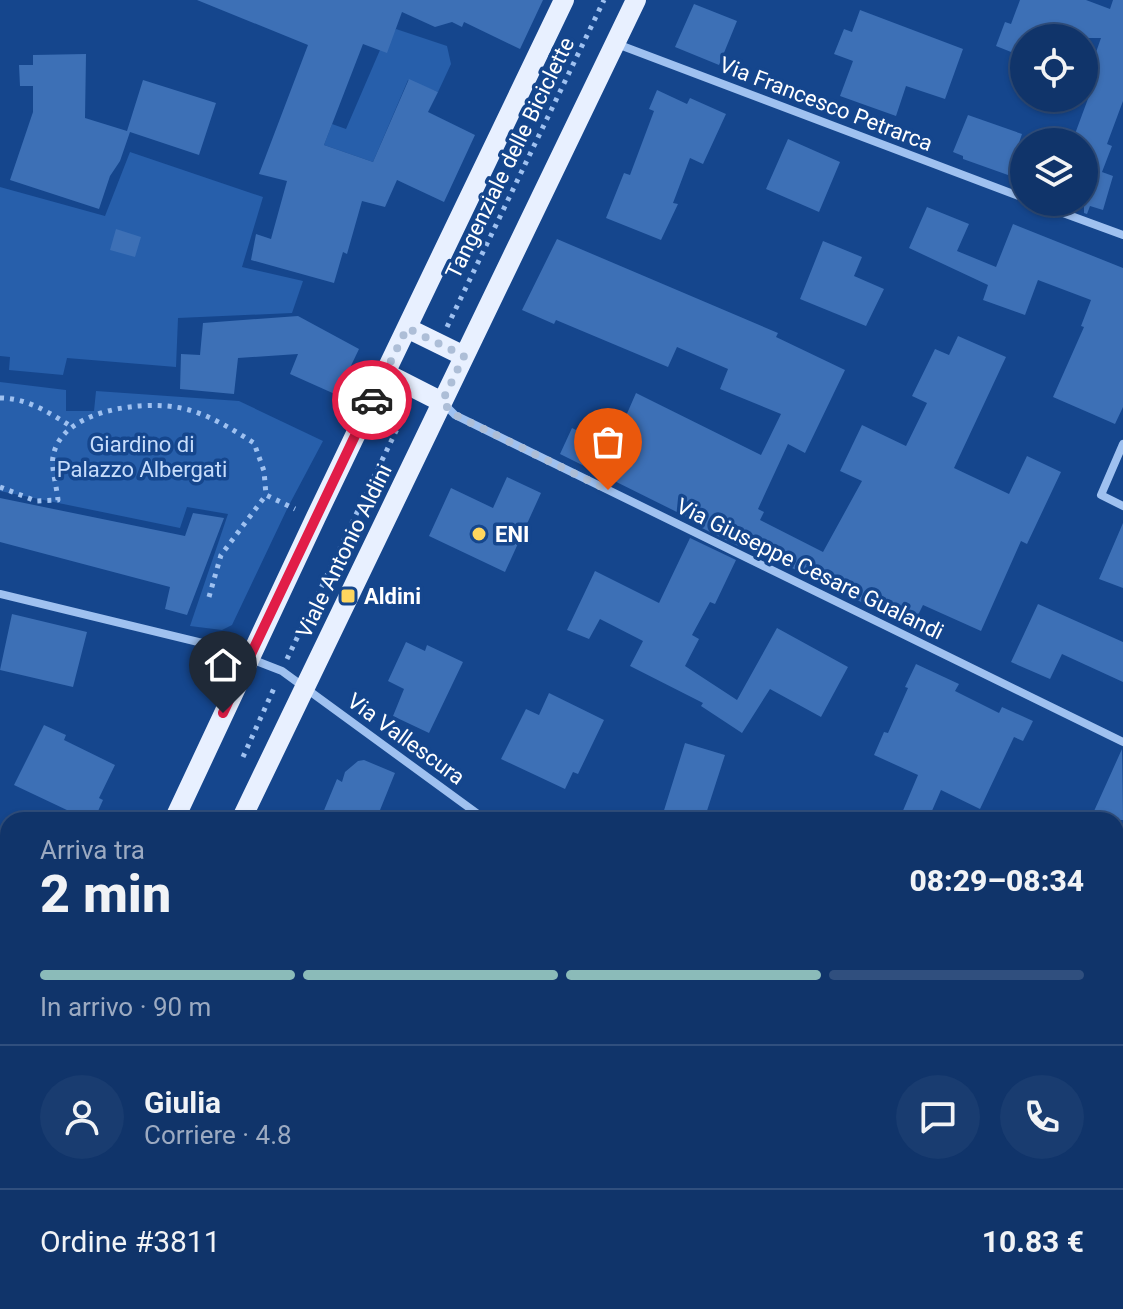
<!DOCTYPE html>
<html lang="it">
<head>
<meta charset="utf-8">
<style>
  :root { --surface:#10346a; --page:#193c70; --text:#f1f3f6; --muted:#9caac1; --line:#304f7e; --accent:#8bbbb9 }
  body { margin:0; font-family:Roboto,sans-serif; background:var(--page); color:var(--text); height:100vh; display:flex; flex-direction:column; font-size:30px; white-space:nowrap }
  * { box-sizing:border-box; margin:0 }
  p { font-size:26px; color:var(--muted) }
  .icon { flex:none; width:44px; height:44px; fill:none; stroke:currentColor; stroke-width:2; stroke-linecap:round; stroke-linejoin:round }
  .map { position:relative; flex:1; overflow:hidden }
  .side { position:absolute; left:0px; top:812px; width:1124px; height:498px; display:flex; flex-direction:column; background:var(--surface); border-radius:24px 24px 0 0; box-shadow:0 2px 6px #0004,0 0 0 2px var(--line) }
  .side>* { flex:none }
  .tools { position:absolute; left:1010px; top:24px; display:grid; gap:16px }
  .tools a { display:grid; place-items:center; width:88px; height:88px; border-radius:50%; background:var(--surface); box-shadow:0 2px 6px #0004,0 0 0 2px var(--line); font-size:40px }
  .pin { position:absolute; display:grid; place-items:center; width:68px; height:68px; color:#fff; margin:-82px -34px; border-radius:50% 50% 50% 0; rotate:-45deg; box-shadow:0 0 8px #0007 }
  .pin .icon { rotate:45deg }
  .courier { position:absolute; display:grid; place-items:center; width:80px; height:80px; margin:-40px; border:6px solid #e11d48; border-radius:50%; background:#fff; color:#222; box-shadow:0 2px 10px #0007 }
  .headline em { font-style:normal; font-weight:800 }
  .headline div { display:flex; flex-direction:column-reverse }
  .headline { display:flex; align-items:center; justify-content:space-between; height:136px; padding:0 40px }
  h1 { font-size:52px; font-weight:800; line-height:60px }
  .bar { display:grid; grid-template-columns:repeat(4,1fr); gap:12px 8px; align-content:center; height:96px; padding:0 40px }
  .bar i { height:10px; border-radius:6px; background:var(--line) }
  .bar .on { background:var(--accent) }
  .bar p { grid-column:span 4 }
  .line { display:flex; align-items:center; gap:20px; padding:0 40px; border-top:2px solid var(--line) }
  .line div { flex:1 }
  .round { display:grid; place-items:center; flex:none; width:84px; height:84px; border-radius:42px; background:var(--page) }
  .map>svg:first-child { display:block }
</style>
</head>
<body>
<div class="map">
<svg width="1123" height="1309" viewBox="0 0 1123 1309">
  <rect width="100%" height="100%" fill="#15468d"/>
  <path fill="#275fab" d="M396,29L447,46L451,64L438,92L408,80L373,162L324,145L332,124L346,129L380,50Z
    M130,152L263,197L242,267L303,281L292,313L178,318L176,367L67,358L63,375L9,370L10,357L0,356V187L105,216Z
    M0,382L66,390V411H94L96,391L239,401L323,441L288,507L232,625L222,630L190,626L228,514L187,507L180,528L0,491Z"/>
  <path fill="#3d70b6" d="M197,0H543L520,49L464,22L462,27L452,22L435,27L402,12L387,53L363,44L324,145L373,162L409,79L438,92L428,112L475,135L444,202L397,180L385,207L362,201L347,254L343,252L334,283L251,260L256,234L271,239L287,181L259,174L308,45Z
    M1020,0H1086L1110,9L1113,0H1123V101L1107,144L1112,146L1102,172L1113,176L1103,210L1090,206L1087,214L1084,213V142H1072L1096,77L1088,75L1101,38H1024V57L996,46L1005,22L1011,24Z
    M694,4L737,21L719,65L675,47Z
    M860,10L963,49L945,99L906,86L896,116L840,96L853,61L834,54L844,29L852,32Z
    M86,54L85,118L127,131L143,80L216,103L199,155L130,132L120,161L110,176L99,209L10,180L33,112V86H20L19,65H33V55Z
    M657,90L687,104L690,98L726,114L703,164L690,158L673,203L678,204L661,240L606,218L624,173L630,175L654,111L649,109Z
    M968,115L1022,134L1008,175L963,159V156L953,152Z
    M788,139L840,162L819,212L766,189Z
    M927,207L969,224L957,251L996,267L1013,224L1123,268V407L1115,424L1053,397L1084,327L1081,326L1091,300L1038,280L1025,315L983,300L988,285L909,248Z
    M116,229L141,237L135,257L110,250Z
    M557,239L778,333L776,337L845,370L805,453L788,444L758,509L764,512L760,520L823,552L862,481L840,471L862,425L906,446L927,403L912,396L935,349L949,355L958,336L1006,357L954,468L1009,494L1027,456L1061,472L1027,544L1021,541L981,631L923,605L912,627L743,544L742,548L696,525L697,522L560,454L572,428L612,448L636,393L761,455L781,414L720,389L728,369L677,347L668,367L556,320L554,324L522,310Z
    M823,241L862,257L854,276L884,289L866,326L800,299Z
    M298,316L359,349L337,395L290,374L298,354L238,358L234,394L180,389L181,354L200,355L203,323Z
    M507,477L541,493L505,572L429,536L451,488L493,508Z
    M0,498L185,536L193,513L224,518L187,615L165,609L170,587L0,542Z
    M1123,523V588L1099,579Z
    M690,538L736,560L715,604L710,602L692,635L699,639L685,666L737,700L777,628L848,667L821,717L770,689L742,733L701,706L703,703L630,666L643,641L600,619L589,639L567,630L595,571L659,603Z
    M1038,604L1123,642V682L1062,654L1050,679L1011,662Z
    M12,614L87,632L73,687L0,670Z
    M406,642L425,651L427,645L463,662L429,733L393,716L404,689L388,681Z
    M916,664L959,684L955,691L999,713L1002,707L1033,721L1023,741L1014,737L980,809L941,790L928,820H918L902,813L918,775L874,755L884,732L888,733L908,688L905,687Z
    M549,693L604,720L578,774L573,772L565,789L501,759L526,709L539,715Z
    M44,725L66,735L64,740L115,765L99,798L103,800L94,820H88L14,785Z
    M685,743L725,755L704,820H661Z
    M1122,749L1123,820H1090Z
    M364,760L395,773L376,820H320L337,779L342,782L345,772L358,761Z"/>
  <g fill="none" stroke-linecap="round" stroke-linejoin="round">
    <path stroke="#9fc1f0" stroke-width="5" stroke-dasharray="4 6" stroke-linecap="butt" d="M447,327L604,0
      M0,398C27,398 50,413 72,427
      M0,487L36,501L58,500C57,488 51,467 53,457C60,411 138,401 175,407C204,411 230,428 254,443L264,471L266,495L295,509
      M209,597L221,555L266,495
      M287,659L407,408
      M243,757L275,686"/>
    <path stroke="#9fc1f0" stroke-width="8" d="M617,44L1024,198
      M1033,202L1123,235
      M444,404L455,415L1123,742
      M1123,444L1101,495L1123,506
      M0,594L223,648L282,671L486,820
      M1032,1302L1037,1309"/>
    <path stroke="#e8f0ff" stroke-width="20" d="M407,328L464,356
      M385,373L442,402
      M174,820L316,517L564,0
      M241,820L636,0
      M0,1199L8,1182
      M19,1309L22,1302"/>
  </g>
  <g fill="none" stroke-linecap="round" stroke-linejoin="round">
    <path stroke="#adbed7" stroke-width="8" stroke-dasharray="0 14.4" d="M372,400L407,328L464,356L442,402L455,415L608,490"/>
    <path stroke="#e11d48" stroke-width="10" d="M223,713L372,400"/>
  </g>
  <g fill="#ffd65e" stroke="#15468d" stroke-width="3">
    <circle cx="479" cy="534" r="8"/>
    <rect x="340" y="588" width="16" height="16" rx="4"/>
  </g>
  <g text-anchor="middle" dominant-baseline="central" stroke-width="7" stroke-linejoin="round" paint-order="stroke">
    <g font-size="22" fill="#fff" stroke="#15468d">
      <text transform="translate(826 104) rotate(21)">Via Francesco Petrarca</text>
      <text transform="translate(510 158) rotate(-64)">Tangenziale delle Biciclette</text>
      <text transform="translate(344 551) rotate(-64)">Viale Antonio Aldini</text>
      <text transform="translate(810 569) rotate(26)">Via Giuseppe Cesare Gualandi</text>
      <text transform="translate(406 739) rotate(36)">Via Vallescura</text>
    </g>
    <g font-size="22" fill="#c6dcfb" stroke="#15468d">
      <text x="142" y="444">Giardino di<tspan x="142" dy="25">Palazzo Albergati</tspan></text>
    </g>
    <g font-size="22" font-weight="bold" fill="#fff" stroke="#15468d" text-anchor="start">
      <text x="495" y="534">ENI</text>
      <text x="364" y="596">Aldini</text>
    </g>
  </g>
</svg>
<div class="tools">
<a><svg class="icon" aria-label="locate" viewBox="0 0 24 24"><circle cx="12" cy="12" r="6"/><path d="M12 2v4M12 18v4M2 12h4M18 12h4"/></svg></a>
<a><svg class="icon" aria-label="layers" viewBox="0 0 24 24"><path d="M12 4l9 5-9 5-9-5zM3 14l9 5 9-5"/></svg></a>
</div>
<div class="pin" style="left:608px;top:490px;background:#ea580c"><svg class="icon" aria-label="bag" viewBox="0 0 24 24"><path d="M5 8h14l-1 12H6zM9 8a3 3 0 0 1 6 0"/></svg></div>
<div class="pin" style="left:223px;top:713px;background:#1f2937"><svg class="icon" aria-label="home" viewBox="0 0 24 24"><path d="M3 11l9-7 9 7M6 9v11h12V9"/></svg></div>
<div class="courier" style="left:372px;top:400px"><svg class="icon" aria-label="car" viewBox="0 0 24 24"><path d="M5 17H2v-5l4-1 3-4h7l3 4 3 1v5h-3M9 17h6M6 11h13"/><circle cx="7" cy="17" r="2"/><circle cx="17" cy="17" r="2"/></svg></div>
<section class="side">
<div class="headline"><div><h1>2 min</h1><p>Arriva tra</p></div><em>08:29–08:34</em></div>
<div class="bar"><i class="on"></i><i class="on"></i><i class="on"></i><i></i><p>In arrivo · 90 m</p></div>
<div class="line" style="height:144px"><a class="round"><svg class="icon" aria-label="person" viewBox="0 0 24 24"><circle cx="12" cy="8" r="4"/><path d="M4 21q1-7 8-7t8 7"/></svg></a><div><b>Giulia</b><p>Corriere · 4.8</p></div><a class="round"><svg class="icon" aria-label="chat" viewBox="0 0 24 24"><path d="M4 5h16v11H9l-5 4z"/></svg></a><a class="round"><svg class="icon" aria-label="phone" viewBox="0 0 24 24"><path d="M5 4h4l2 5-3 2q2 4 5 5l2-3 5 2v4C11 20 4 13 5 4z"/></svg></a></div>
<div class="line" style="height:104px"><div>Ordine #3811</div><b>10.83 €</b></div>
</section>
</div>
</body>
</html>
